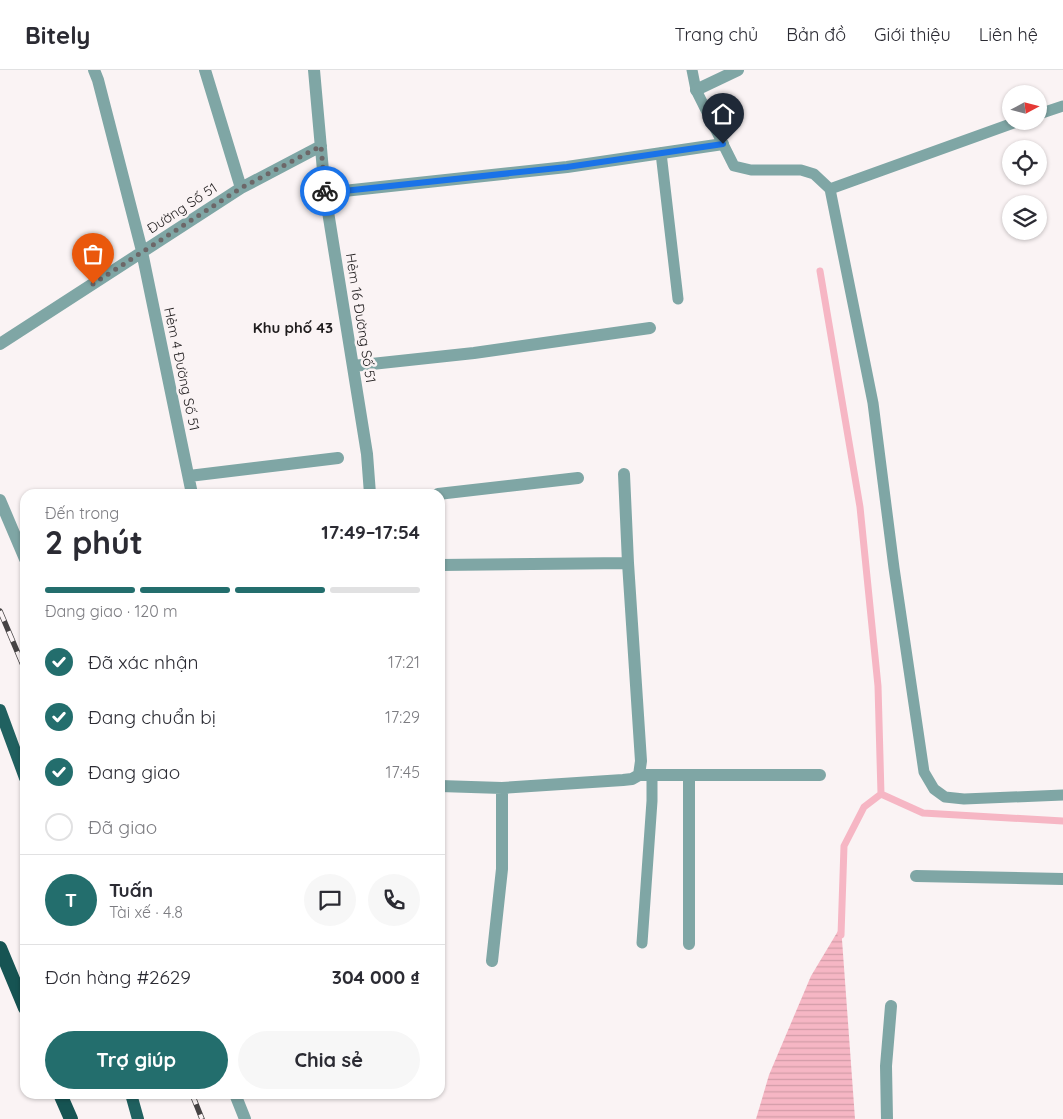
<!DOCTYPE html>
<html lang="vi">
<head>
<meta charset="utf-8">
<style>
  :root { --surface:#fff; --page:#f7f7f7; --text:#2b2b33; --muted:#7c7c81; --line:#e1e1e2; --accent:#236e6d }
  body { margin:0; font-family:Quicksand,sans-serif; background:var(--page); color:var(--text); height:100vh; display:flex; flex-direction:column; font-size:19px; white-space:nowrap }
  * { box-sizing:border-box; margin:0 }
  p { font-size:16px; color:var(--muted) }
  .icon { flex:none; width:28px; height:28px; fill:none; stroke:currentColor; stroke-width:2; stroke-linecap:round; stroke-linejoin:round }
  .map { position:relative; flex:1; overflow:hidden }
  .details { position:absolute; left:20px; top:419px; width:425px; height:610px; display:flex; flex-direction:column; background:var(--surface); border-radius:15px; box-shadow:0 1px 4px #0004 }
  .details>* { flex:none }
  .needle { width:32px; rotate:83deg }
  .tools { position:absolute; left:1002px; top:15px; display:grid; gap:10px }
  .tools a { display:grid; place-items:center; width:45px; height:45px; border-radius:50%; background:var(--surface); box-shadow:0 1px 4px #0004; font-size:25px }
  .pin { position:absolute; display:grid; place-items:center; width:42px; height:42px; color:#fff; margin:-51px -21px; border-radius:50% 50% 50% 0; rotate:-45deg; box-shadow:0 0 5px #0007 }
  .pin .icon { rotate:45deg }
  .courier { position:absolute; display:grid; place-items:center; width:50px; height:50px; margin:-25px; border:4px solid #1a73e8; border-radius:50%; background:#fff; color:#222; box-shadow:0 1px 6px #0007 }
  .overview em { font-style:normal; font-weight:700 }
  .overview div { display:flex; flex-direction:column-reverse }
  .overview { display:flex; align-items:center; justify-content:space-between; height:85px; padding:0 25px }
  h1 { font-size:32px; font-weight:700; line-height:38px }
  .bar { display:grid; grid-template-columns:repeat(4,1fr); gap:8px 5px; align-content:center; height:60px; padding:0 25px }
  .bar i { height:6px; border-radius:4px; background:var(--line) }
  .bar .active { background:var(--accent) }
  .bar p { grid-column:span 4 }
  .line { display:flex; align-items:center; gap:12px; padding:0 25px; border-top:1px solid var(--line) }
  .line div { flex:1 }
  .round { display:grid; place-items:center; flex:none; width:52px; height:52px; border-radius:26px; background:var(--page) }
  ol { padding:0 25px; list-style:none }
  li { display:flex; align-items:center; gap:15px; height:55px }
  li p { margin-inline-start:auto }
  li .icon { padding:5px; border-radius:50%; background:var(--accent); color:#fff; stroke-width:4 }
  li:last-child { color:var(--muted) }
  li i { width:28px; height:28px; border:2px solid var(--line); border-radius:50% }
  .button { display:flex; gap:10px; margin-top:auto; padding:10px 25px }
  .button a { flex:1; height:58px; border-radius:30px; background:var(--accent); color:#fff; font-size:20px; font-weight:700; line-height:58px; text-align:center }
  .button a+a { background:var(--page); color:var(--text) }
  header { display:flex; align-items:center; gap:30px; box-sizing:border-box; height:70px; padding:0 25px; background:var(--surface); border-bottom:1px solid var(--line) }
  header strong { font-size:24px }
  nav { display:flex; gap:28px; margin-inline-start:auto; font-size:18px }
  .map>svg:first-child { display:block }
</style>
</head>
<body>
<header>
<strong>Bitely</strong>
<nav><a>Trang chủ</a><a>Bản đồ</a><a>Giới thiệu</a><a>Liên hệ</a></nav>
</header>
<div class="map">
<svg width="1063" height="1049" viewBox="0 0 1063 1049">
  <defs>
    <pattern id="water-rules" width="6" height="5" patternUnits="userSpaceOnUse" patternTransform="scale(1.25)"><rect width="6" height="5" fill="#f6b6c4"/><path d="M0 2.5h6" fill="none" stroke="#d29ca8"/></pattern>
  </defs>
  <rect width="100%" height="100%" fill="#faf3f4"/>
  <path fill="url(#water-rules)" d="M841,856L855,1049H756L769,1005L811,906Z"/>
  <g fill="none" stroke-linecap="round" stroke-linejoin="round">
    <path stroke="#f6b6c4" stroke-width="7" d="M820,201L860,437L878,616L881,724L864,737L844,776L841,865
      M881,724L923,743L1063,751"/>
    <path stroke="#7fa6a5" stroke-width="11" d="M692,0L696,20L734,96L751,100H801L814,104L830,119L1019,51
      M1039,44L1063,36
      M661,83L678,229
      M830,119L873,333L894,498L924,702L934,719L945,727L964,729L1063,725
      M642,873L652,731V705"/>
    <path stroke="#7fa6a5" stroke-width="12" d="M94,0L98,10L141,177L192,424
      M205,0L241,118
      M314,0L325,123L367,384L370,424
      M696,20L738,0
      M325,123L567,97L723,74
      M0,274L241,118L321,76
      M353,296L474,283L650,258
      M624,404L628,493L641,691L639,705
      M189,406L338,388
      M438,424L578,408
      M0,430L25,489
      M440,495L628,493
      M689,705V874
      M440,716L502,718L623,710L632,709L639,705H820
      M916,806L1063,809
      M492,891L502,799V718
      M235,1024L245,1049
      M887,1049L886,996L891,936"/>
    <path stroke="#206160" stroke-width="12" d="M0,640L25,708
      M131,1024L138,1049"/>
    <path stroke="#165453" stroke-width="14" d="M0,878L25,938
      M60,1024L71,1049"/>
    <defs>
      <path id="rail" d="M0,541L25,600
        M192,1024L202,1049"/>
    </defs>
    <use href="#rail" stroke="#464344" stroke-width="5.5"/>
    <use href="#rail" stroke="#faf3f4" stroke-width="4" stroke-dasharray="11" stroke-linecap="butt"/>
  </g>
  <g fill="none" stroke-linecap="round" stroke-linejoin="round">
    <path stroke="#6c6768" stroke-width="5" stroke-dasharray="0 9" d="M93,214L241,118L321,76L325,121"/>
    <path stroke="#1a73e8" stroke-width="6" d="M325,121V123L567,97L723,74"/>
  </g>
  <g text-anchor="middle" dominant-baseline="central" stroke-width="5" stroke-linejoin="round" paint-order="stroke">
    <g font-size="14" fill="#1f1c1d" stroke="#faf3f4">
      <text transform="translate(182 138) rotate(-33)">Đường Số 51</text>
      <text transform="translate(361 248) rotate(81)">Hẻm 16 Đường Số 51</text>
      <text transform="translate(182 299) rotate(78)">Hẻm 4 Đường Số 51</text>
    </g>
    <g font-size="15" font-weight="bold" fill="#1f1c1d" stroke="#faf3f4">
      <text x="293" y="257">Khu phố 43</text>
    </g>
  </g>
</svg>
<div class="tools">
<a><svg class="needle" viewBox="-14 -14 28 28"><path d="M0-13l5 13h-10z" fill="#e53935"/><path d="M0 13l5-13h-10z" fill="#7c7c81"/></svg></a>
<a><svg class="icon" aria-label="locate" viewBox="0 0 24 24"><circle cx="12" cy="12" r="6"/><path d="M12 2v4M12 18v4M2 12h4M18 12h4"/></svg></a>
<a><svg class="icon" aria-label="layers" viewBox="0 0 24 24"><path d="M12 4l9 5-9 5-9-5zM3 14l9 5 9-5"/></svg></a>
</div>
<div class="pin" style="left:93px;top:214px;background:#ea580c"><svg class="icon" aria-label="bag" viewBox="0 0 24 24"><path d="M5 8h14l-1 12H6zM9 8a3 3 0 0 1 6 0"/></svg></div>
<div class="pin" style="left:723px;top:74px;background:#1f2937"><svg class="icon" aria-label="home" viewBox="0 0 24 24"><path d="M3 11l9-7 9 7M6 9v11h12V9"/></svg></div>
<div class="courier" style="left:325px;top:121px"><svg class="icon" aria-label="bike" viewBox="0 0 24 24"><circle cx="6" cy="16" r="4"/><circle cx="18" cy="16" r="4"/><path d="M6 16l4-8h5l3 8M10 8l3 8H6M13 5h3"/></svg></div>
<section class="details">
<div class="overview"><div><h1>2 phút</h1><p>Đến trong</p></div><em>17:49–17:54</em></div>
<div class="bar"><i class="active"></i><i class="active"></i><i class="active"></i><i></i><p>Đang giao · 120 m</p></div>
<ol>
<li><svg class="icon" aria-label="check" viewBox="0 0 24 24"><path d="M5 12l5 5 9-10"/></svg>Đã xác nhận<p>17:21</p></li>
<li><svg class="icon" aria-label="check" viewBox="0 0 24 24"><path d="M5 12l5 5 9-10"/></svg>Đang chuẩn bị<p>17:29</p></li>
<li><svg class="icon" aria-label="check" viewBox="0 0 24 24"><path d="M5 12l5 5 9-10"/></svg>Đang giao<p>17:45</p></li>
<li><i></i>Đã giao</li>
</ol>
<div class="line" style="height:90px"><b class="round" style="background:var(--accent);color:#fff">T</b><div><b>Tuấn</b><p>Tài xế · 4.8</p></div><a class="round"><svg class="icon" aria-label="chat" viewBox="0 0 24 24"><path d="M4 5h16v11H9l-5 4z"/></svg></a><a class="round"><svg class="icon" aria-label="phone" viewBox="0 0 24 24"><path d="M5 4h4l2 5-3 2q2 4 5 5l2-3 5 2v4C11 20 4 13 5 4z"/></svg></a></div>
<div class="line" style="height:65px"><div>Đơn hàng #2629</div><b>304 000 ₫</b></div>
<div class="button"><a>Trợ giúp</a><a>Chia sẻ</a></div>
</section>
</div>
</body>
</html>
